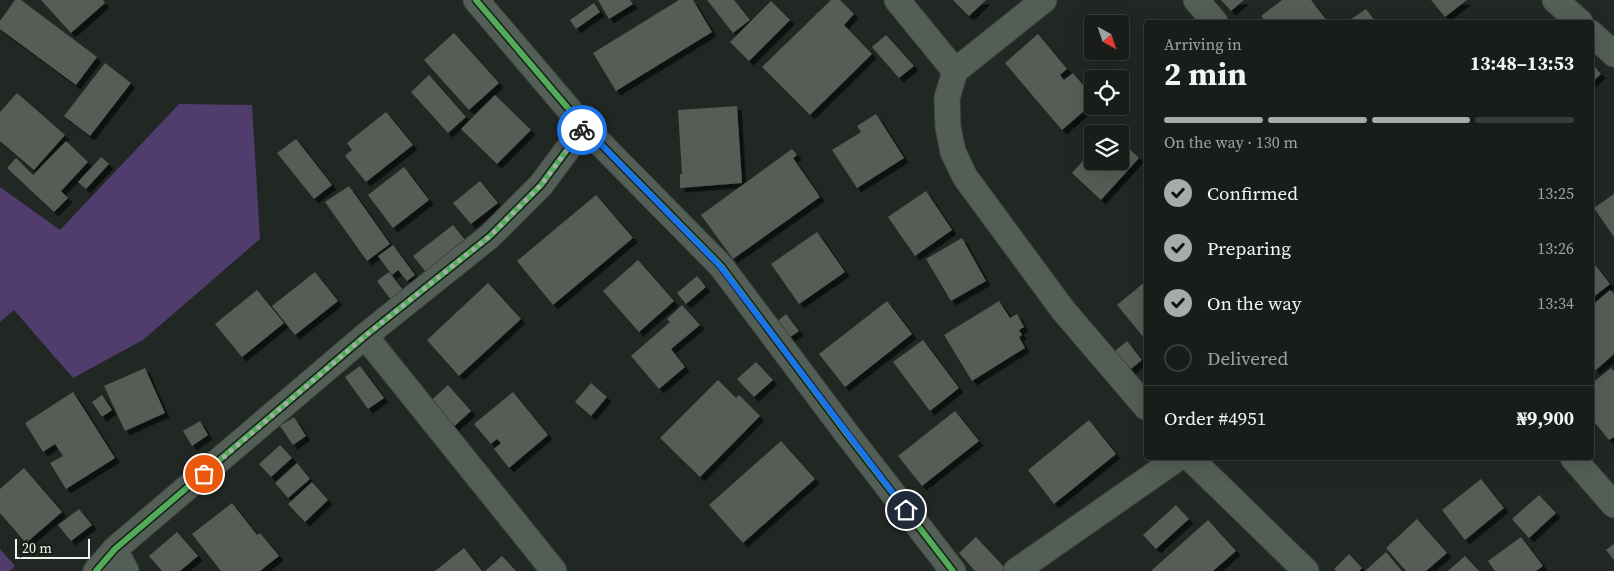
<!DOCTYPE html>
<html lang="en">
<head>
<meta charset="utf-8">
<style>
  :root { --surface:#191d1a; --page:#262a27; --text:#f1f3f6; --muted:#9fa2a2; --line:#373b39; --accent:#a6aca7 }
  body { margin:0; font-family:"Source Serif 4",serif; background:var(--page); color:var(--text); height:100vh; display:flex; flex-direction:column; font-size:19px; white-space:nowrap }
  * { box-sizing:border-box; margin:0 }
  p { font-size:16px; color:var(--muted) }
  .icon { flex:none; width:28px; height:28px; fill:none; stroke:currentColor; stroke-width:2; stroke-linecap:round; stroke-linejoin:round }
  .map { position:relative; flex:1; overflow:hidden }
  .side { position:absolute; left:1144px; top:20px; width:450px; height:440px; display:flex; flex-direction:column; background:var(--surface); border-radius:5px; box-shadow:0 5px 20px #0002,0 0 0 1px var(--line) }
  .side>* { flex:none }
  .needle { width:32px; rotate:140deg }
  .tools { position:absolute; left:1084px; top:15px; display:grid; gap:10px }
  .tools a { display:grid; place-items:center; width:45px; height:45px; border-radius:5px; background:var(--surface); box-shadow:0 5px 20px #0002,0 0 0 1px var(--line); font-size:25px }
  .scale { position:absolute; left:15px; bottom:12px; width:75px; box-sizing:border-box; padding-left:5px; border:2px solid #eef4ef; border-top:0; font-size:14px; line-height:18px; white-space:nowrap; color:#eef4ef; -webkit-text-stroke:4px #151f18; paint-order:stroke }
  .pin { position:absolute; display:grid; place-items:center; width:42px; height:42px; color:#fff; margin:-21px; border:2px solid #fff; border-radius:50%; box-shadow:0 1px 5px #0007 }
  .courier { position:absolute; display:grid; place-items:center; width:50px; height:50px; margin:-25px; border:4px solid #1a73e8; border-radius:50%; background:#fff; color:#222; box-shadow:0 1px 6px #0007 }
  .headline em { font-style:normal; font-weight:700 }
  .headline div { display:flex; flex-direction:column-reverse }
  .headline { display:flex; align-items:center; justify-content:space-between; height:85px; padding:0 20px }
  h1 { font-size:32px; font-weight:700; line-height:38px }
  .bar { display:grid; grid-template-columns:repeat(4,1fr); gap:8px 5px; align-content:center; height:60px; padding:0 20px }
  .bar i { height:6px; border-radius:4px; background:var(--line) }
  .bar .active { background:var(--accent) }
  .bar p { grid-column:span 4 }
  .line { display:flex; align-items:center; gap:12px; padding:0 20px; border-top:1px solid var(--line) }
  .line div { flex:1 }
  ol { padding:0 20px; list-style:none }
  li { display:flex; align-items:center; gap:15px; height:55px }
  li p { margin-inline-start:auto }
  li .icon { padding:5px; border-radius:50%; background:var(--accent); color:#111; stroke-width:4 }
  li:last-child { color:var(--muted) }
  li i { width:28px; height:28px; border:2px solid var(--line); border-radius:50% }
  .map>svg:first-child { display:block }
</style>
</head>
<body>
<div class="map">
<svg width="1614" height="571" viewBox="0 0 1614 571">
  <defs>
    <filter id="shadow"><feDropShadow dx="4.5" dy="4.5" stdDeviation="0" flood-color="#0009"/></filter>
  </defs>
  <rect width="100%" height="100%" fill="#212722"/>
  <path fill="#503d6e" d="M179,104L252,105L260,239L143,340L73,378L14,310L0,322V187L60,230Z
    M0,549L15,566L10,571H0Z"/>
  <path fill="#565c57" filter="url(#shadow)" d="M15,0H21L97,57L76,85L0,29V21Z
    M41,0H103L105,3L71,33Z
    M598,0H630L633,4L609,19Z
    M679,0H693L712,32L616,91L593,53Z
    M707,0H734L750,20L733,33Z
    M831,0H840L854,14L844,25L872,54L810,115L762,67Z
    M953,0H986L969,16Z
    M1221,0H1244L1231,11Z
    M1282,0H1311L1328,22H1266L1261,16Z
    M1431,0H1467L1445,17Z
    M771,1L790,20L749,61L730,42Z
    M594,3L600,12L576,29L570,20Z
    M1366,9L1376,22H1347Z
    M454,33L499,83L469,110L424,60Z
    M1038,34L1067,69L1060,75L1064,80L1073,73L1092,96V104L1062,130L1005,63Z
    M886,35L914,66L899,78L872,47Z
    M1591,62L1601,74L1591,83Z
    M105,63L131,83L90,136L64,116Z
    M429,75L466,117L448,133L411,92Z
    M17,93L65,135L34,170L0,141V112Z
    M495,95L531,130L497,164L461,129Z
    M737,106L742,183L680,188V174H682L678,110Z
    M386,112L413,145L366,182L345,156L352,150L347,143Z
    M876,114L904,158L857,188L832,150L861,132L857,126Z
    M296,139L332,185L314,199L277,153Z
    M1120,140L1139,158L1101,200L1072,173L1092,151V161H1120Z
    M66,141L88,162L61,191L68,198L54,212L7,168L16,158L33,175Z
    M792,149L797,155L793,158L820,197L733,259L701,215Z
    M101,157L109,164L86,189L78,182Z
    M404,167L429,200L393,228L368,195Z
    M480,181L498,203L471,224L453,203Z
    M349,186L390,244L367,261L325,202Z
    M926,191L952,230L915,256L888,217Z
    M1614,194V237L1594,208Z
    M596,195L633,238L553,305L517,261Z
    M453,225L466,241L426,272L413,256Z
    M817,232L845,272L799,304L771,264Z
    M962,238L986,281L951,301L926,259Z
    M393,245L415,275L407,281L398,270L392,275L378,256Z
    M638,260L674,301L639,332L603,291Z
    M1596,266L1610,284L1591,299V270Z
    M315,272L338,301L295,335L272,306Z
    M389,272L403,290L391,300L377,281Z
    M697,276L706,287L686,304L677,293Z
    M1146,281V339H1145L1117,305Z
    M488,283L521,319L459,376L427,340Z
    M257,290L284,323L242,357L215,324Z
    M1610,290L1614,294V354L1596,370L1591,364V306Z
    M887,301L912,334L845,387L819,354Z
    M999,301L1010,318L1017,314L1024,327L1019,330L1022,335L1019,337L1025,348L972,381L944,335Z
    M682,305L700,325L671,349L685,367L659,389L631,356L670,322L667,319Z
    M786,314L799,331L786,340L774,324Z
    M923,340L959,388L930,411L893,362Z
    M1127,341L1142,360L1125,374L1110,355Z
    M756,362L773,380L754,397L737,379Z
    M360,366L384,398L368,409L345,377Z
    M145,368L165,413L125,431L104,386Z
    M1611,368L1614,371V437L1609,440L1591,418V384Z
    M718,380L736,398L739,395L760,416L700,477L660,438Z
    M591,383L607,397L591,416L575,402Z
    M448,385L471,411L448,432L425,406Z
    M73,392L115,458L66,489L50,463L63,456L55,444L43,452L25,423Z
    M513,392L548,435L509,468L494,449L501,443L497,439L491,444L474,424Z
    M102,395L112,410L102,417L92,402Z
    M955,411L979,441L922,486L898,456Z
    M294,417L306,436L293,445L280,426Z
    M1089,420L1116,454L1054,504L1028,470Z
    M200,421L208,435L192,446L183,431Z
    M781,441L815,479L743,543L709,505Z
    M280,445L292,458L271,477L259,464Z
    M297,463L310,479L288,498L275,483Z
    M24,468L62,512L26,543L0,513V489Z
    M1481,479L1504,508L1465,540L1442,510Z
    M312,482L328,500L305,522L288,504Z
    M1539,495L1556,513L1529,538L1512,519Z
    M232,503L257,535L260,533L279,556L260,571H221L192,534Z
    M1176,505L1189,519L1156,549L1143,535Z
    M79,509L92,525L71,541L58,525Z
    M1417,519L1447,553L1426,571H1406L1386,548Z
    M1208,520L1236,551L1213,571H1151Z
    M177,532L198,556L180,571H162L149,556Z
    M976,537L1006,569L1004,571H975L959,553Z
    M1521,537L1543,566L1536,571H1495L1488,561Z
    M1614,544V560L1606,550Z
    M464,548L482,571H435Z
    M1386,552L1402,571H1365Z
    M1349,554L1362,568L1359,571H1336L1334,569Z
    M502,556L516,571H485Z
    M1465,556L1479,571H1448Z"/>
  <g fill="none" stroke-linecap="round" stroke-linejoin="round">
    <defs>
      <path id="street" d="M476,0L584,127L721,266L847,434L953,571
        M897,0L955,71
        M1044,0L955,71L947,98L948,127L953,152L965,177L1063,310L1146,407
        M1196,0L1215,22
        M1555,0L1580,22
        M1591,33L1614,54
        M365,336L554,571
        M1190,458L1306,571
        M1573,458L1614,505
        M115,549L126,571
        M96,571L115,549L365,336L490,236L541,185L584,127
        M1016,571L1178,458"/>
    </defs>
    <use href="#street" stroke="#3f4340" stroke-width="27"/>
    <use href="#street" stroke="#535e56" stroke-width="25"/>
    <defs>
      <path id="cycleway" d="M476,0L584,127L721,266L847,434L953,571
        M96,571L115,549L365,336L490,236L541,185L584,127"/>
    </defs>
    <use href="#cycleway" stroke="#151f18" stroke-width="9"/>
    <use href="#cycleway" stroke="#51ab58" stroke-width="6"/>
  </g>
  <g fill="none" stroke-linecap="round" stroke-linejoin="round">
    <path stroke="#a6aca7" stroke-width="5" stroke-dasharray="0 9" d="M204,474L365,336L490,236L541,185L582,130"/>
    <path stroke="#1a73e8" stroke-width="6" d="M582,130L584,127L720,266L906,510"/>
  </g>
</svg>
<div class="tools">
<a><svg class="needle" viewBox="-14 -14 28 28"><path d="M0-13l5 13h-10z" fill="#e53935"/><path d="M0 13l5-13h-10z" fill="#9fa2a2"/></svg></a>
<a><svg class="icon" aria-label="locate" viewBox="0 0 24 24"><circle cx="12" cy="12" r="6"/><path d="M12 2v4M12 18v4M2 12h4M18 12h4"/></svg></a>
<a><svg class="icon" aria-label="layers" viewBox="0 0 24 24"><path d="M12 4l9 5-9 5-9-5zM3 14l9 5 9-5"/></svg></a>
</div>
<div class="scale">20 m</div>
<div class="pin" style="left:204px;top:474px;background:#ea580c"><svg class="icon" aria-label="bag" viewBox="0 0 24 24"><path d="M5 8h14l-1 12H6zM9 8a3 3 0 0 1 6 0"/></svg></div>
<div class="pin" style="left:906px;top:510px;background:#1f2937"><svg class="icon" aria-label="home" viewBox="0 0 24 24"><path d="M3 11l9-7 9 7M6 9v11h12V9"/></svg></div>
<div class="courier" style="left:582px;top:130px"><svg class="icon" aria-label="bike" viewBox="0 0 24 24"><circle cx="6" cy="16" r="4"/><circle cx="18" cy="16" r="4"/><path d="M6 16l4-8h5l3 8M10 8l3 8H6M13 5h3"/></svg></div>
<section class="side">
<div class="headline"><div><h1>2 min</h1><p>Arriving in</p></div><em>13:48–13:53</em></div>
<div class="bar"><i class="active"></i><i class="active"></i><i class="active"></i><i></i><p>On the way · 130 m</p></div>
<ol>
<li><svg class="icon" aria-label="check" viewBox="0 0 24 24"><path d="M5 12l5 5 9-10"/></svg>Confirmed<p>13:25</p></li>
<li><svg class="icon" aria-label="check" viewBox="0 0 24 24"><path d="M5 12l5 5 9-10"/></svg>Preparing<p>13:26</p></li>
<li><svg class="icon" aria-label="check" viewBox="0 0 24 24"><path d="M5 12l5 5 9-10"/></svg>On the way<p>13:34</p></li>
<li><i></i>Delivered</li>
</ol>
<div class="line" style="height:65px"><div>Order #4951</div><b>₦9,900</b></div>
</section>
</div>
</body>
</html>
